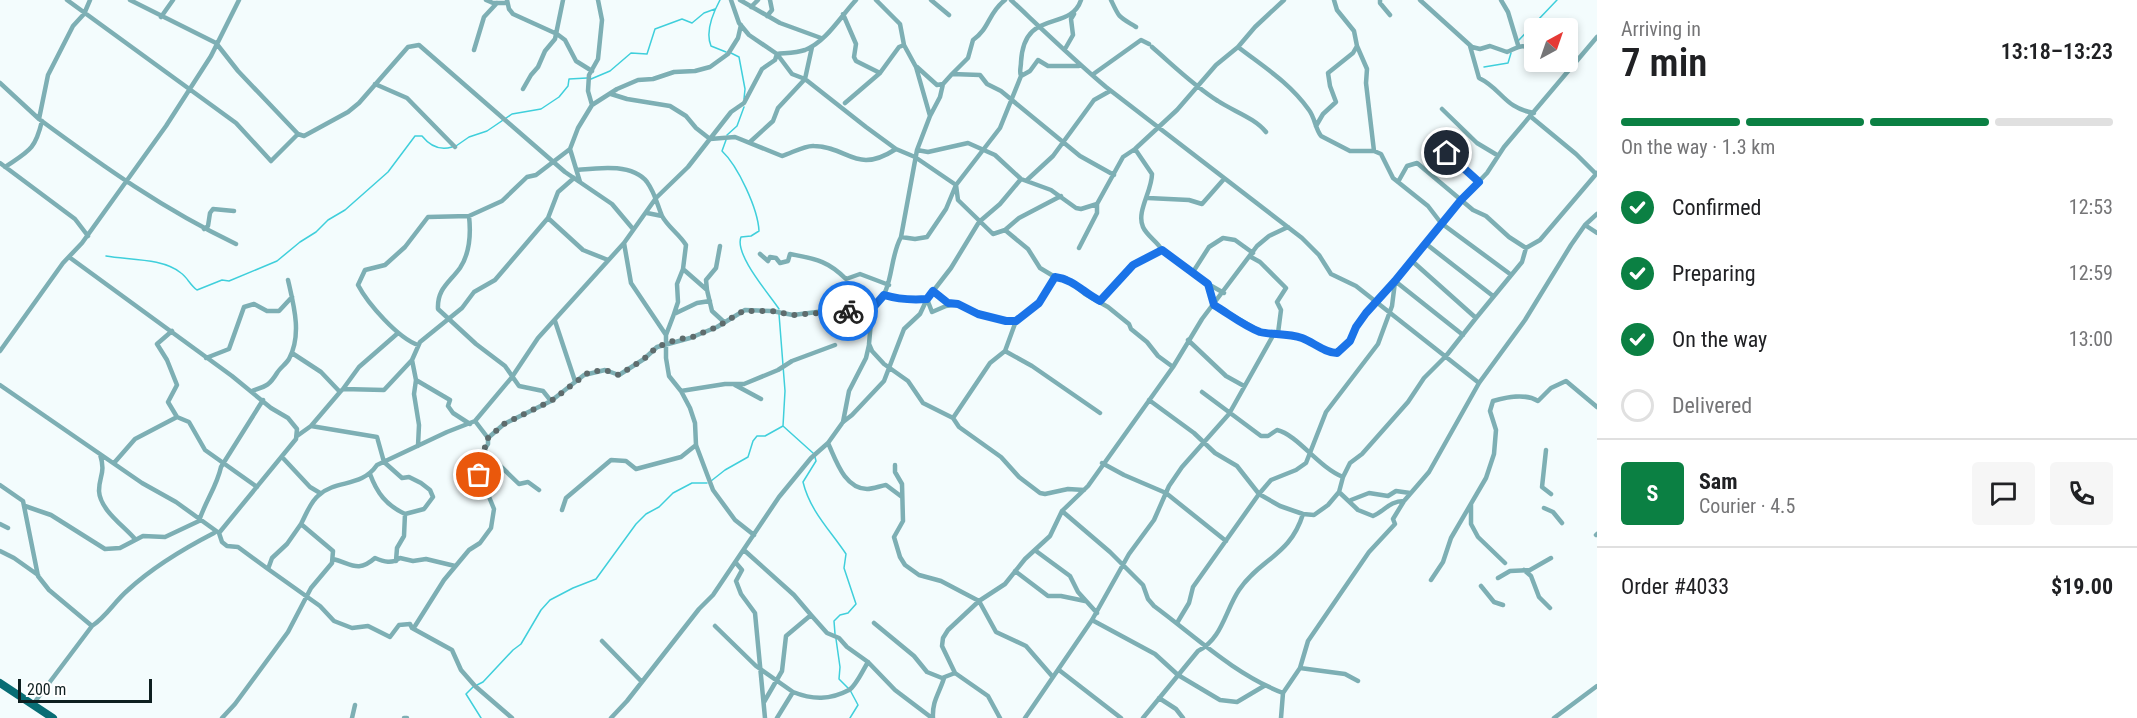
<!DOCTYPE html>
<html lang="en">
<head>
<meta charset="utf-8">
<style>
  :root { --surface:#fff; --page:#f6f6f6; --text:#202124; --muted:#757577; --line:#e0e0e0; --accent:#0b8043 }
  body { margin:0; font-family:"Roboto Condensed",sans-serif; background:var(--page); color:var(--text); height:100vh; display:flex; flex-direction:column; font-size:22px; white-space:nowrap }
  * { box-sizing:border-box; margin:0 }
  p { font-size:20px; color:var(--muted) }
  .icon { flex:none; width:33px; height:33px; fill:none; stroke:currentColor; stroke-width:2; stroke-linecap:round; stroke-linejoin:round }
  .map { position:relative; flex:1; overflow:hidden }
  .side { display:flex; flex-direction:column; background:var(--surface); width:540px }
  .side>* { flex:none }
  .needle { width:39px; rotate:40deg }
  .controls { position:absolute; left:1524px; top:18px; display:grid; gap:12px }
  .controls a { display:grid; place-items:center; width:54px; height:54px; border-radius:6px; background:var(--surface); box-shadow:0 3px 9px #0003; font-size:30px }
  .scale { position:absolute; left:18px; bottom:15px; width:134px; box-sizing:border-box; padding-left:6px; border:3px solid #0e1f20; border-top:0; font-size:16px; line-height:21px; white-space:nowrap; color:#0e1f20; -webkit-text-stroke:4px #fff; paint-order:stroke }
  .pin { position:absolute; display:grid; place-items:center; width:51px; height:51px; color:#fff; margin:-26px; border:3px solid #fff; border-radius:50%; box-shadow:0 2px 6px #0007 }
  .courier { position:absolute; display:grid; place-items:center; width:60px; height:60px; margin:-30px; border:4px solid #1a73e8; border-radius:50%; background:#fff; color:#222; box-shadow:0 2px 8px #0007 }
  .headline em { font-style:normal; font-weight:600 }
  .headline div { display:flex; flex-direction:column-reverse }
  .headline { display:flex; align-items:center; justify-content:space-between; height:102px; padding:0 24px }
  h1 { font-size:39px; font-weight:600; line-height:45px }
  .bar { display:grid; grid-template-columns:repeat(4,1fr); gap:9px 6px; align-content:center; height:72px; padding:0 24px }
  .bar i { height:8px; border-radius:4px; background:var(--line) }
  .bar .on { background:var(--accent) }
  .bar p { grid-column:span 4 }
  .line { display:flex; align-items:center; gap:15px; padding:0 24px; border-top:2px solid var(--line) }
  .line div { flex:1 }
  .round { display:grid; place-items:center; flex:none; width:63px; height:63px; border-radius:6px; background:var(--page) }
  ol { padding:0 24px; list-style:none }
  li { display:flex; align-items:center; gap:18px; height:66px }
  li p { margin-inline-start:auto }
  li .icon { padding:6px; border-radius:50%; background:var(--accent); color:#fff; stroke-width:4 }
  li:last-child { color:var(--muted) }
  li i { width:33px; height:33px; border:3px solid var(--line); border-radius:50% }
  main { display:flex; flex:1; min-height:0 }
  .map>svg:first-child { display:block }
</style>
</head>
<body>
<main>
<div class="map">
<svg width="1597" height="718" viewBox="0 0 1597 718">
  <rect width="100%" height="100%" fill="#f3fcfd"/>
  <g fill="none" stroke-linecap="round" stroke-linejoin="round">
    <path stroke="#3fcfdb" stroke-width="1.5" d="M720,0C713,13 705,32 711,46L726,52
      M1518,41L1557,0
      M731,53L739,57L745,89L744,99
      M1484,67L1508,63L1511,53
      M591,79L610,71L631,53L647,54L655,29L682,19L692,23L704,13L715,9
      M727,135L737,126L744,107
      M726,140L722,151C738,166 758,209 759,231L751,236L741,237C734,254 769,294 779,309
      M456,146L469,137L487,131L512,114L541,109L559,97L568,86L569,79L587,78
      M106,256C129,260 163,258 181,273C187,277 190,285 197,290L222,280L229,281L277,261L300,242L316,232L328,220L345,210L388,172L415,136H422C430,146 439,151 452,147
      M783,426L813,453
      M815,457L816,461L803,482C810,511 830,530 846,554L844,568L856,604L848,613L840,615L834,621L835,634
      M711,481L725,470L748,457L753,441L757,436H765L783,426L785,391L779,314
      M836,639L840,667L839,679L850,690L858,705L850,718
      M477,685L483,682L513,650L521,644L541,610L550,600L573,588L596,579L636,524L646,514L659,507L673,493L692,483H707
      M473,687L466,694L481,718"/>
    <path stroke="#7dafb4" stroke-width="4.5" d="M67,0L236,123L271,161L298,134L304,136L348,112L359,103L408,47L419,45L565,172L612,204L633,229
      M90,0L84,14L73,26L48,75L39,119C104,167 163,209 236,244
      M130,0L216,43L238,71L298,134
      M486,0L493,3H507
      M507,0L509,9L513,14L557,34L565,40L576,61L592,71
      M731,0L739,23L749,35L777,54C786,53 796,53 805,50C826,42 841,16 856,0
      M740,0L780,23L821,38
      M876,0L900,24L904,45L916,67L930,116L917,150L901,237
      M931,0L949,15
      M1011,0C1043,30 1073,59 1106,87L1302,238L1319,255L1331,274L1356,286L1479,383
      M1111,0C1120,19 1118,16 1136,27
      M1380,0V3L1390,15
      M1420,0L1472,47L1480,49L1490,46L1507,52C1519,47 1523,42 1534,52
      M1501,0L1508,12L1518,45
      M751,7L758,0
      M843,14L856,44L854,57L856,61L880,73L845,103
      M767,16L772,10L770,0
      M161,17L173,0
      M1357,46L1367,69L1366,83L1374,151
      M1470,46L1479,78C1502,89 1504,108 1534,113
      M1152,47C1174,66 1194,86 1218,101C1233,111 1255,118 1266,132
      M1238,47C1264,67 1290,83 1309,110C1315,118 1315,128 1321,136L1350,151H1374L1381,154L1393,178L1428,206L1441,223
      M1065,49L1073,35L1071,19L1074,14
      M474,50L484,17L497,3
      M1546,62L1558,66L1575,63
      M1079,66H1048L1038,60L1030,71L1021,76L1000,128L956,185L946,209L927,237L915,239L901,237C888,261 895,290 872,310L869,344L872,351L884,364L908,381L923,403L953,418L959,427L1001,457L1019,477L1040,493L1045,494L1068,489L1084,490
      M917,67L937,85L943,84L952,74L980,75L987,84L1001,91L1080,156L1114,175
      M880,73L899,47L904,45
      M952,74L968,58L973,40C990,28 988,13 1005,0
      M1092,75L1141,40L1149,44
      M1021,76C1019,71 1021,68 1021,62C1024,7 1070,33 1081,0
      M0,83L39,119
      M375,84L407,98L455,147
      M523,89L531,75L538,67L545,51L555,39L563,0
      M611,94L627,99L670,106L686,116L696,128L710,139L735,137L782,156C792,153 805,145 814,146C849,147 856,175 896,149
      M592,105L617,89L638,80L653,79L674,72L695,71L710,67L728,54L738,38L741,25
      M1442,109L1477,143L1497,155
      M930,116L940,97L943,84
      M1530,116L1576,154L1596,174
      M1316,126L1323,114L1336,102L1330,86L1328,73L1353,53L1357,46L1354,31L1337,10L1334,0
      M750,142L773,121L778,108L805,79L812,47
      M1135,149L1152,174C1152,191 1136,212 1143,227C1147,236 1157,241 1162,250L1208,284L1214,305L1263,333L1290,335L1316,344L1330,352L1337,353L1350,341L1356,327L1366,313L1395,281L1461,200L1487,173L1504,147L1597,37
      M917,150L928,152L968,143L995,155L1021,179L1051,190L1076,208L1081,209L1097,204L1123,157L1135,149L1177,110L1216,65L1238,47L1255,27L1284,0
      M1447,153L1479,182
      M0,163L75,219L88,236
      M5,167C29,151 35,150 42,121
      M577,170C598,168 632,163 647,182C655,193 657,204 662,216C668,227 679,234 686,245L683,269L707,290L712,311L724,322
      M1027,180L1053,156L1094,100L1110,91
      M580,182L570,149L578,128L592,105L588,91L589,75L598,59L602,20L598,0
      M1398,182L1407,166L1417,163L1473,210L1486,216L1509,237L1526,248
      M1148,198L1189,200L1202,204L1224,179
      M647,213L662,216
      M469,216C471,234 470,253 460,268C449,283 437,289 438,309L476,344L505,366L519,386L543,391L551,401
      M548,218L583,250L608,260
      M1441,223L1510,274
      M1585,225L1597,233
      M204,229L208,226L210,213L213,209L234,211
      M1005,230L1028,249L1040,268L1055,277L1066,278L1085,294L1108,307L1129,324L1131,329L1147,342L1158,356L1173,367
      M624,243L631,283L666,335V358L669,376L681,391L690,408L695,423L696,445L713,490L735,520L754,535
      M1425,243L1493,296
      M1079,248L1097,213V204
      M760,254L768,261L770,257L776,258L780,263L788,261L790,254C815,259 827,260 846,279L860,274L889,285
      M1251,257L1260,262L1286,288L1277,302L1281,310L1278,333
      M1411,260L1476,318L1522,262L1526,248L1540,240L1597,173
      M1193,272L1209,247L1223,238L1235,240L1253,253
      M1395,281L1463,335
      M1208,284L1224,293
      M707,290L706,280L716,268L720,246
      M933,291L953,305
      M884,295L895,298L927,299L932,312L946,306L958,304L994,319L1016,321L1039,303L1055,277
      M1100,301L1133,265L1162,250
      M674,314L678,302L677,284L683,269
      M555,321L575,381
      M172,331L157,344L167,360L177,385L168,402L177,417L189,422L205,450L257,487
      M666,335L674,314L697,303L710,301
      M1188,340L1226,376L1244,386
      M418,345C398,338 368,304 358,285L365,270L385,265L405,247L428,217L469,216L502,201L527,177L536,175L570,149
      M0,351L63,263L82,243L166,126L211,56L239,0
      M1005,351L1032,366L1100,413
      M292,353L321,372L340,392L311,426
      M206,358L229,349L244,307L254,304L267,311H279L292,297
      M416,380L450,400L448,406L453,413L470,424
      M0,385L142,483L176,502L219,533L296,439L297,429L288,418L271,408L232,376L69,257
      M735,385L761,399
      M343,389L359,367L398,333
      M252,391C266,386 269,386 277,373C280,368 286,364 289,359C302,335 294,306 288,280
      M681,391L725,384H744L778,370L792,361L835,345
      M340,392L343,389L384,390L412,360
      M1202,392L1261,436H1268L1277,430C1298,435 1318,467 1343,477L1339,492L1358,510L1373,516C1385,511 1389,501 1404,501
      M1149,400L1194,433L1215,453L1237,466L1259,494L1280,506L1303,514L1314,515L1328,505L1339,492
      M953,418L990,363L1005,351L1016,321
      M475,421L512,377L538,338L624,243L656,198L688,167L731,112L744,103L762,69L775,60L777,54L792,74L805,79L866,127L896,149L915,157L956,185L958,200L993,234L1005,230L1019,218L1061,196
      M843,422L849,391L866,358L869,345
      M297,436L311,426L377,437L384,462L402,478L409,477L421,483L430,490L433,497L424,509L405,514L404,536L397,548L396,561
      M488,438V444L484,450L519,484L528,482L539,490
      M828,443C836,460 844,488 867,489C873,489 880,486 886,485L902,497
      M418,446L419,425L414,394L416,380L412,360L420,342L462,308L474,292L495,280L548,218L558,192L574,178
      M1546,450L1542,487L1551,494
      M100,454C106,474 99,475 99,491C100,510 124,526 135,539
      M282,457L310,487L320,493
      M114,463L135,439L177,417
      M1102,463L1124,475L1166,493L1226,541
      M895,465V472L902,484L903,521L894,537L900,557L905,565L919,575L941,581L979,601L996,632L1026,646L1052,676
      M370,474C377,493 386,505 405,514
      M1343,477L1350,463L1362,454L1408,402L1424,378L1446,356L1476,318
      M0,485L23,501L38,576L49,590L92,626L34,703
      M1351,500L1369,493L1388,496L1396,491L1410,493
      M1471,504V524L1478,537L1505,563
      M25,506L51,515L105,549L120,548L143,536L165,537L199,521C205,502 217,486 221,467L263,400
      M1544,508L1553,512L1562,523
      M562,510L566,498L611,460L626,461L636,469L681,457L696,445
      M1062,511L1110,552L1143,585L1148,599L1154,606C1196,637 1234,674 1283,693
      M0,524L8,528
      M301,524L287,544L272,558L268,569L320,606L334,621L352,628L368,626L390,637L399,625L410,624L412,628L415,626L444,580L469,550L480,543L491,528L494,509L474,460L484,450
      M219,533L222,542L227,546L238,547L268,569
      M1596,535L1597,534
      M0,551L14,558L38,575
      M745,551L794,595L811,615L786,636L782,671L764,702
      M1036,551L1070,576L1078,592L1097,613
      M333,559C352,564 358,573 375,558C384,562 392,564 400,558L413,561L426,559L455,566
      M736,563L742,570L736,581L741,594L755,613L765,718
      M1524,570L1531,576L1539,597L1550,608
      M1015,571L1048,596H1061L1085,601
      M1498,578L1510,571L1530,570L1551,558
      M1431,580L1443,562L1451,538L1486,478L1494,454L1496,430L1490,411L1493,401C1507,397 1525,393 1538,401L1551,388L1566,381L1597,407
      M1481,586L1494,602L1503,605
      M811,615L827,633L839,638L847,647L868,662L895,690L932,718
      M1092,620L1155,654L1178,675L1220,700L1237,702L1264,686
      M874,623L914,656L927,672L942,678L955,673L988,696L1000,718
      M1177,623L1189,603L1193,587L1259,494L1271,480L1296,470L1306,463L1326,412L1378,344L1392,306L1395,282
      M92,626C107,616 114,602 128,590C154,566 183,549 214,533
      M715,626L756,666L793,692
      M412,628L452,650L461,670L475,686L512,718
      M602,641L641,681
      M1300,668L1345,674L1358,681
      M1059,670L1121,718
      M955,673L942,646L943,638L948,630L979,601L1005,584L1025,559L1050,536L1062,511L1088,486L1173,367L1202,319L1257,246L1269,236L1288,227
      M1159,698L1176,709L1183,718
      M222,718L235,704L288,632L311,588L332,563L333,551L301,524C306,515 310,502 319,495C337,479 361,488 377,465L447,432L475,421L488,438L504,424L551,401L584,375L605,370L619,375L644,359L657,347L690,338L717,327L745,310L772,311L793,315L833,310H872
      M352,718L355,705
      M404,718H407
      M611,718L627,701L699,609L713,595L779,497L811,458L828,443L843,422L852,415L884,381L904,329L920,314L927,299L951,268L979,222L1000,204L1021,179
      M777,718L793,692C813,700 830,700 849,690C856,686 863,670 868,662
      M933,718C932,701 939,694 944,678
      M1025,718L1092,620L1129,554L1154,520L1169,486L1182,467L1229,414L1275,332
      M1143,718L1198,651C1222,639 1225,611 1239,590C1261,558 1290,556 1303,514
      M1281,718L1283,693L1300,668L1308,641L1369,552L1395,524L1393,519L1404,501L1429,472L1479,383L1525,320L1571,245L1585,225L1597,214
      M1554,718L1597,686"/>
    <path stroke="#086d74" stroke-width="8" d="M0,683L53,718"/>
  </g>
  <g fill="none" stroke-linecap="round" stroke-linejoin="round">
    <path stroke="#5e6c6d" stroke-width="6" stroke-dasharray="0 10.8" d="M479,475L474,460L488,444V438L504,424L551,401L589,372L605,370L619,375L644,359L657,347L678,339L690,338L717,327L743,311H772L793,315L848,311"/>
    <path stroke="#1a73e8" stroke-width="8" d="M848,311H870L884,295C897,299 913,300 927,299L933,291L948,303L958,304L978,314L1006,321H1016L1039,303L1055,277C1073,279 1084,293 1100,301L1133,265L1162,250L1208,284L1214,305C1229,314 1244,326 1260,332C1271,335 1287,333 1302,338C1313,342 1325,353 1337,353L1350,341L1356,327L1366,313L1395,281L1461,200L1479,182L1447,153"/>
  </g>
</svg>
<div class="controls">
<a><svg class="needle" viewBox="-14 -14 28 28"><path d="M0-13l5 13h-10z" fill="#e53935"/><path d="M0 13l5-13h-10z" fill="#757577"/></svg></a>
</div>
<div class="scale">200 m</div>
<div class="pin" style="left:479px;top:475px;background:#ea580c"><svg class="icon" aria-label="bag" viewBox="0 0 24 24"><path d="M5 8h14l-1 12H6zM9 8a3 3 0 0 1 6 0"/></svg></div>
<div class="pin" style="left:1447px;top:153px;background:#1f2937"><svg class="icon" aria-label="home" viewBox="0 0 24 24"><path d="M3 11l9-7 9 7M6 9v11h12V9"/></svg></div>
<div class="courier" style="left:848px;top:311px"><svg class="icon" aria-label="bike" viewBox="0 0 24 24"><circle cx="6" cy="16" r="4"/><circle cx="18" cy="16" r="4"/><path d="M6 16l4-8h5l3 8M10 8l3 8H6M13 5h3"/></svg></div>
</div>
<section class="side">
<div class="headline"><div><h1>7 min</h1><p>Arriving in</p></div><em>13:18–13:23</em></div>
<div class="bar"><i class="on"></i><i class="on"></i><i class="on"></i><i></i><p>On the way · 1.3 km</p></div>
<ol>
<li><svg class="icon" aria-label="check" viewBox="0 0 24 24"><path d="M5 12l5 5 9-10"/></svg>Confirmed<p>12:53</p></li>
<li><svg class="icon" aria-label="check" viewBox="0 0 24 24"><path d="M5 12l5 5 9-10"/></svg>Preparing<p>12:59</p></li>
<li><svg class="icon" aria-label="check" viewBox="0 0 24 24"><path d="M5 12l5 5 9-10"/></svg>On the way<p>13:00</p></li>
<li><i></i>Delivered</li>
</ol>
<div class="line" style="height:108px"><b class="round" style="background:var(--accent);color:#fff">S</b><div><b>Sam</b><p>Courier · 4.5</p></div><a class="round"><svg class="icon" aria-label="chat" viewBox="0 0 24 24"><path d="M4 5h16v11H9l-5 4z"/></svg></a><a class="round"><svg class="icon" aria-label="phone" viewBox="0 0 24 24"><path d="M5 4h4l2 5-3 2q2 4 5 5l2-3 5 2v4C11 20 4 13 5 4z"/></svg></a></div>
<div class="line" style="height:78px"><div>Order #4033</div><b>$19.00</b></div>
</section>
</main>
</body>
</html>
